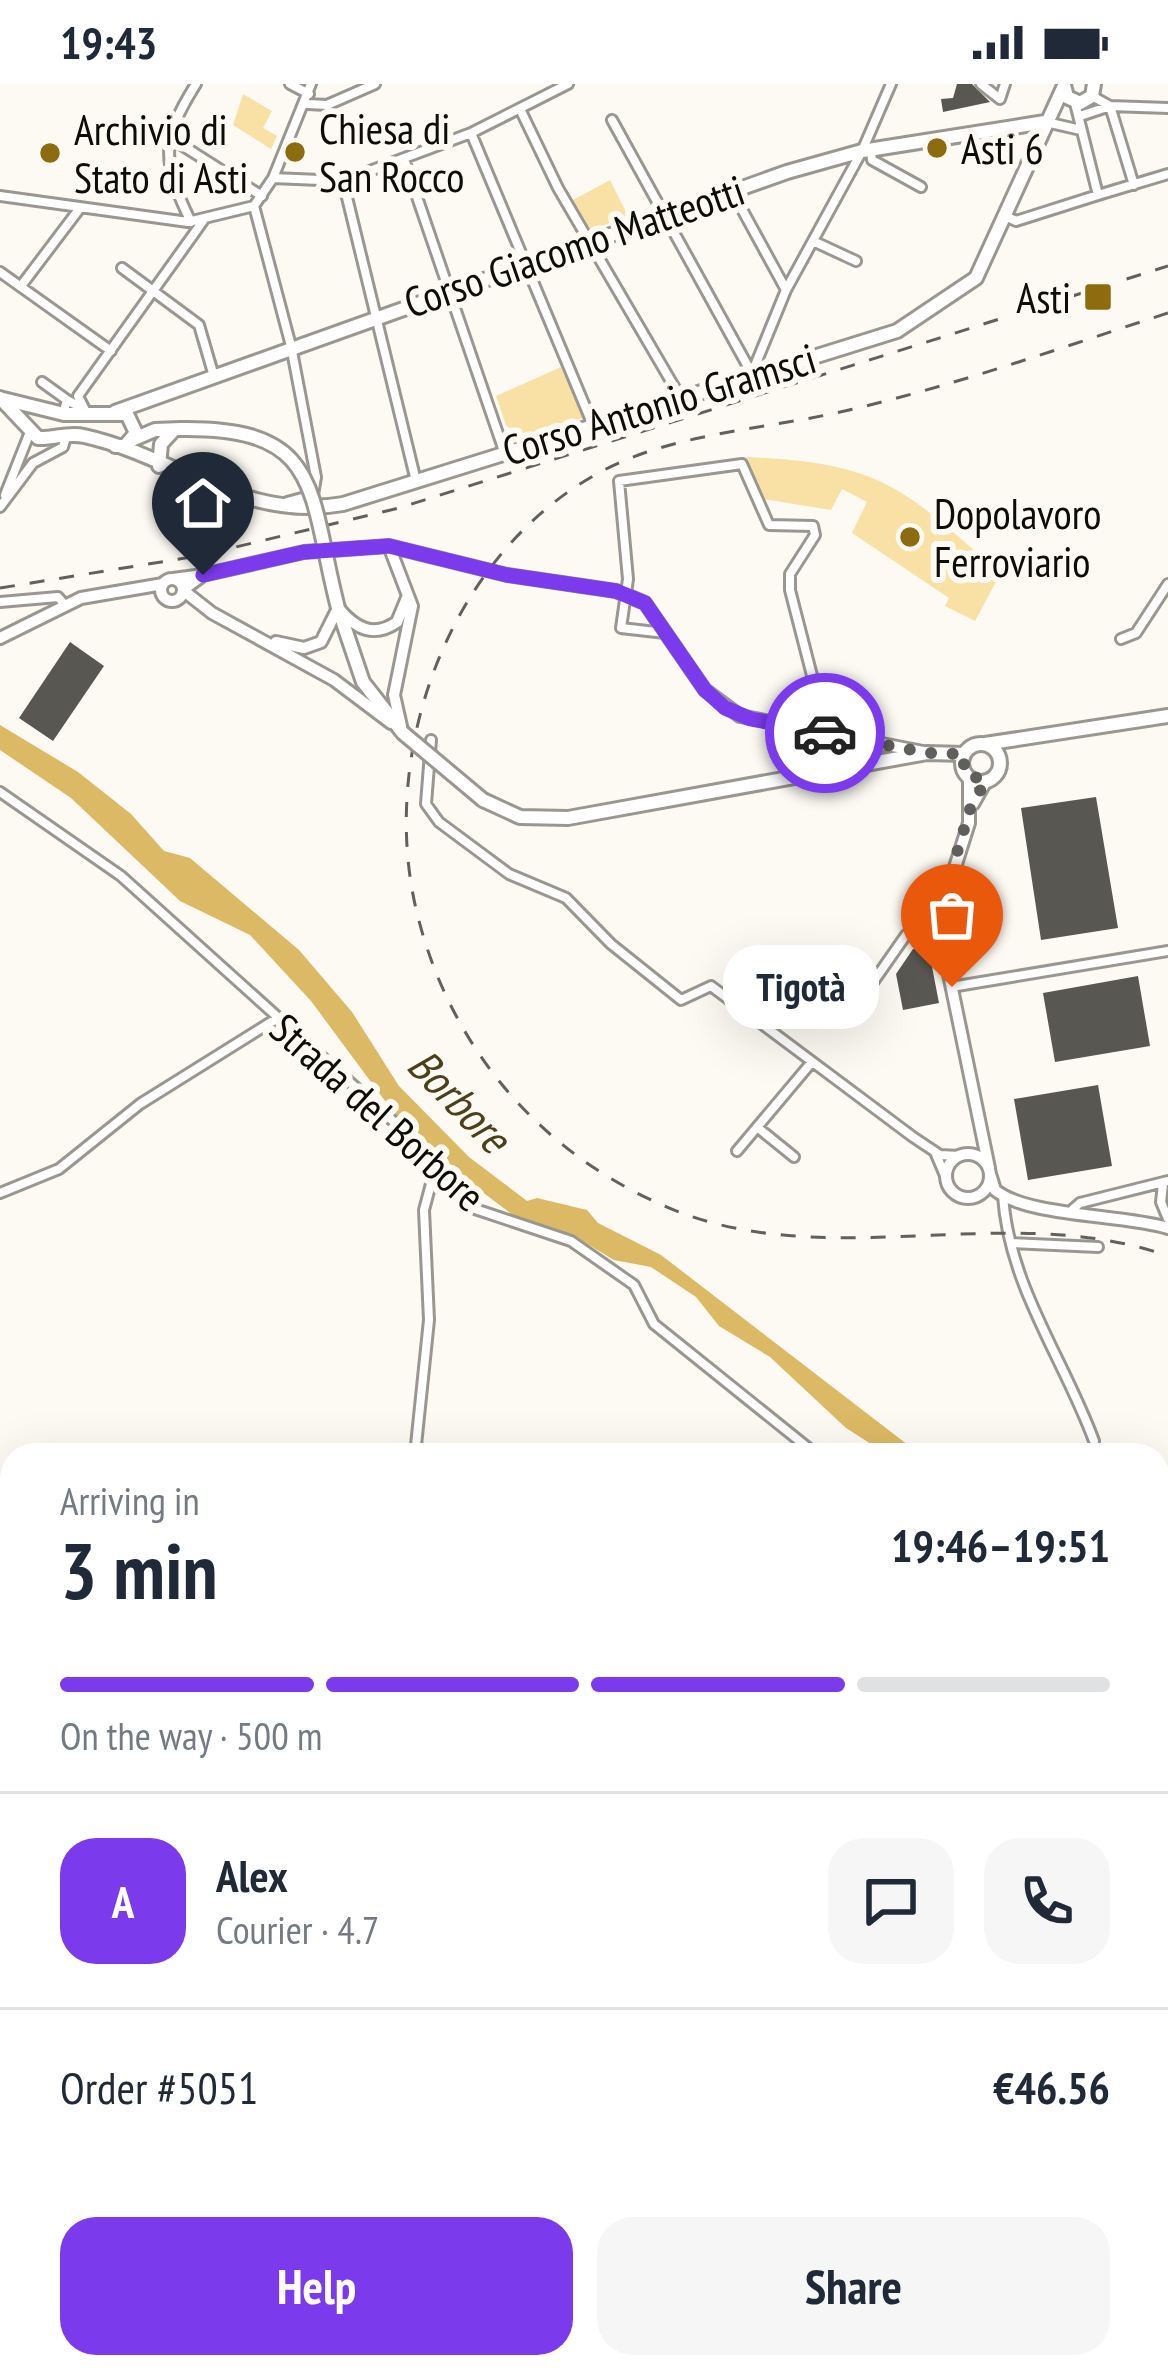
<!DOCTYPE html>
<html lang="en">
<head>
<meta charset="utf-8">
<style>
  :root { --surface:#fff; --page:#f6f6f7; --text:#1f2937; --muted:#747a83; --line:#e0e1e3; --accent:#7c3aed }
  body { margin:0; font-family:"PT Sans Narrow",sans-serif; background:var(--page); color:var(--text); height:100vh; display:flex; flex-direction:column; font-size:45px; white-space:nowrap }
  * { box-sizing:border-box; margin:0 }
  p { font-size:39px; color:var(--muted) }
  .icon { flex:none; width:66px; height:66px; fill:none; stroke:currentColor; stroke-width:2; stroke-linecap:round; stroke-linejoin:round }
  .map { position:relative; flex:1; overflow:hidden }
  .sheet { position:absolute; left:0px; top:1359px; width:1170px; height:936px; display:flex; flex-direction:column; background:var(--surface); border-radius:36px 36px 0 0; box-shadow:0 12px 48px #0002 }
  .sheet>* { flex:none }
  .pin { position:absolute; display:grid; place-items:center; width:102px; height:102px; color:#fff; margin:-123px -51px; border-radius:50% 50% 50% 0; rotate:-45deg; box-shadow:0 0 12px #0007 }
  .pin .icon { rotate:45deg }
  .courier { position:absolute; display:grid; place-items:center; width:120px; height:120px; margin:-60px; border:9px solid #7c3aed; border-radius:50%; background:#fff; color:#222; box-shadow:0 3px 15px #0007 }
  .bubble { position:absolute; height:84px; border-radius:36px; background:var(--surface); box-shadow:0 12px 48px #0002; font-size:39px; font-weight:600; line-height:84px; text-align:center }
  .summary em { font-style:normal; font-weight:600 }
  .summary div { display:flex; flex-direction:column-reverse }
  .summary { display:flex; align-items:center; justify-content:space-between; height:204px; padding:0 60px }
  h1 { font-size:78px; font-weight:600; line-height:90px }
  .bar { display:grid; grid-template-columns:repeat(4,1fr); gap:18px 12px; align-content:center; height:144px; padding:0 60px }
  .bar i { height:15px; border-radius:9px; background:var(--line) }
  .bar .active { background:var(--accent) }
  .bar p { grid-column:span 4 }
  .line { display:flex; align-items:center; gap:30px; padding:0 60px; border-top:3px solid var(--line) }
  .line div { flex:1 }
  .round { display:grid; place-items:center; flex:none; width:126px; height:126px; border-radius:36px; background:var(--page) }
  .button { display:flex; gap:24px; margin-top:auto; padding:24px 60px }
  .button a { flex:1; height:138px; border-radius:36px; background:var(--accent); color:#fff; font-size:48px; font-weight:600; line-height:138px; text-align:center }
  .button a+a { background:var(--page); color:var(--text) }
  .status { display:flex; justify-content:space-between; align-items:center; height:84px; padding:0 60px; background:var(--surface); direction:ltr }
  .status svg { height:33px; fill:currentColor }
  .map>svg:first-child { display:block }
</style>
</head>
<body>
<div class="status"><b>19:43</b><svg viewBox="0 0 49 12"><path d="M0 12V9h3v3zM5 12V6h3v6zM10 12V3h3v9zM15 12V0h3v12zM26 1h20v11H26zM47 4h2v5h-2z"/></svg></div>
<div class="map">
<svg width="1168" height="2295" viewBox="0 0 1168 2295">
  <rect width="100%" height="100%" fill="#fdfaf3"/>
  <path fill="#f9e0a5" d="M243,10L272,27L263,44L277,52L271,65L233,41Z
    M610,96L628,132L591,146L573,116Z
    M561,283L583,334L521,354L506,341L496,312Z
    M747,373C863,379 893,393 978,470L974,479L999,492L975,537L945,522L949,514L852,449L867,418L842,405L831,426L758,414Z
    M1158,1539L1168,1543V1898L1158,1912Z
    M0,2023H12V2283H597L607,2295H0Z
    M861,2283H998L994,2295H864Z"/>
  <path fill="#dcb964" d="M0,641L78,688L131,730L164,767L190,774L299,866L352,928L399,1002L469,1073L527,1117L537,1114L587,1126L598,1139L661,1171L921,1371H888L846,1344L770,1273L719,1242L696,1213L651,1183L614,1176L574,1152L517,1134L473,1101L394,1029L311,917L250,851L180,817L71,714L0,666Z
    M1168,1898V2162L1158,2189V1912Z
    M998,2283H1132L1129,2295H994Z"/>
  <path fill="#595751" d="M957,0H972L990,18L943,28L941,15L953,14Z
    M70,558L104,582L53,657L19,634Z
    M1096,713L1118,844L1041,856L1021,724Z
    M928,862L939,919L903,926L896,890L913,865Z
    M1138,892L1150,962L1055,978L1043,909Z
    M1098,1001L1112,1082L1028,1096L1014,1015Z"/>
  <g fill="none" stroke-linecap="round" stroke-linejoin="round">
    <defs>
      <path id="minor" d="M290,0L309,10
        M981,0L1000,15L1005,0
        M1092,12L1110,22L1134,101
        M1075,19L1098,111L1168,90
        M308,20L327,21L375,0
        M520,25L558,104L679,311
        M1080,32L1110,22L1168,24
        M612,36L751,288
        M1046,38L1081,46
        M471,49L592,339
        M169,53L262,112
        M871,67L872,76L921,103
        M404,75L504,367
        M273,94L343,97L471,49L568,0
        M343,97L416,397
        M732,107L785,204
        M0,112L188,138L254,122L273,94L311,0
        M254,122L291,262L316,393L313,411L287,418
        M1005,132L1016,137L1098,111
        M191,138C162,78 160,57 196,0
        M813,157L856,177
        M122,184L199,241L213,289
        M0,188L111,267
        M21,202L80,124
        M752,289L786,206L862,67L891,0
        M42,298L67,316
        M63,330L67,316L80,323
        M87,330L78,312L203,137
        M5,411L30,348
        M0,423L33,379L63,363L66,353
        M0,518L58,513L64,520
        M665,549L621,544L628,495L619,397L742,380L769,441L813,442L815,451L790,490V506L827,650
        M1121,555L1136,549L1168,500
        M431,656L426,720L439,738L509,790L566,814L611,860L681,916L711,902L913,1053L940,1071L960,1072
        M839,684L840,652
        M0,708L121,792L413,1055L475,1125L571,1157L634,1201L654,1240L817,1371
        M951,903L1168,867
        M862,914L906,851L937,833
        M757,1043L794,1073
        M737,1067L811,979
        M935,1068L946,1094
        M1163,1100L1161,1118L1168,1135
        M0,1109L59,1085L140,1020L276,935
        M1003,1112C1009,1202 1064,1275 1094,1357
        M1073,1125L1080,1119L1168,1097
        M1011,1159L1098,1163
        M415,1371L429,1236L424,1126L436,1081
        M0,1646L12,1652"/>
      <path id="tertiary" d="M389,462L412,522L394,611L401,642
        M203,491L304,468L389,462L507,491L616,507L645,519L705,606L740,632L923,668
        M161 506a11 11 0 1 1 22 0a11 11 0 1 1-22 0Z
        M173,495L203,491L184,505
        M184,507L212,529L334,596L391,639
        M339,525C356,545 374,554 397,538L407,514
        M0,554L81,514L163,500
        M276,558L304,564L321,558L338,524
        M969,694V739L938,837L989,1084
        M973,720L986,697
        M946 1092a22 22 0 1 1 44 0a22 22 0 1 1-44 0Z
        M990,1090L995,1106C1028,1133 1121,1130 1168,1144"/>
      <path id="primary" d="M1064,1L1067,13L1080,19L1092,12L1094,0
        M0,314L38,354C54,355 68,348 84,352C175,372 244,438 343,420L897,247L976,194L1063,4
        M3,315L64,330H127L136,349L125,362H115
        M115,328L787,88L862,67L1045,38
        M134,355L155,346L181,345
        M159,382L161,360L174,346
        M338,524L363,598L403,649
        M985,660L1168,632
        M962 679a19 19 0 1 1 38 0a19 19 0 1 1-38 0Z
        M483,716L520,733L568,734L927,669L964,670"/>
    </defs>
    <use href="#minor" stroke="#9a9791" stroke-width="14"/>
    <use href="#tertiary" stroke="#9a9791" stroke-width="16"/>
    <use href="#primary" stroke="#9a9791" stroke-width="18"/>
    <use href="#minor" stroke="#fff" stroke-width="8"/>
    <use href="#tertiary" stroke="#fff" stroke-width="10"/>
    <use href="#primary" stroke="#fff" stroke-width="12"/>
    <path stroke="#61605c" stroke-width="3" stroke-dasharray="15 15" stroke-linecap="butt" d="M1168,229C1063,263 957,301 849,326C770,345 677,348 604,386C451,466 377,666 417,829C449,960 536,1065 660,1120C822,1194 1004,1114 1168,1172
      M0,504L198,472L399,424L1168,182"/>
    <defs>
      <path id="primary-bridge" d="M181,345C324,343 308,408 338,524
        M403,649L483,716"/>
    </defs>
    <use href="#primary-bridge" stroke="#9a9791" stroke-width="18" stroke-linecap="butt"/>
    <use href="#primary-bridge" stroke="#fff" stroke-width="12"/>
  </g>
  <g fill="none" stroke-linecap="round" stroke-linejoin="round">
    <path stroke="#605f5b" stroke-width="12" stroke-dasharray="0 21.6" d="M825,649L927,669L964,670V689L986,697L971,722L938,832L952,903"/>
    <path stroke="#7c3aed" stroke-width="15" d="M203,491L304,468L389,462L507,491L616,507L645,519L705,606L725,624L751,635L825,649"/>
  </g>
  <g fill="#8c6c0e" stroke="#fdfaf3" stroke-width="4.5">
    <circle cx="937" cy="64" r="12"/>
    <circle cx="295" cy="68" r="12"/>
    <circle cx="50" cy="69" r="12"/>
    <rect x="1083" y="198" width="30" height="30" rx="6"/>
    <circle cx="910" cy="453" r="12"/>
  </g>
  <g text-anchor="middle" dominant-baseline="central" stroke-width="12" stroke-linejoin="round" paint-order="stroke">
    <g font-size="42" fill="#0c0c09" stroke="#fdfaf3" text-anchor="start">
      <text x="319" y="44">Chiesa di<tspan x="319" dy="48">San Rocco</tspan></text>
      <text x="74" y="45">Archivio di<tspan x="74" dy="48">Stato di Asti</tspan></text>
      <text x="961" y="64">Asti 6</text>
      <text x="1071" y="213" text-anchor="end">Asti</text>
      <text x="934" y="429">Dopolavoro<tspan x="934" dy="48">Ferroviario</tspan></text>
    </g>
    <g font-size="42" fill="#0c0c09" stroke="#fdfaf3">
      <text transform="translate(574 162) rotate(-19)">Corso Giacomo Matteotti</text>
      <text transform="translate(659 320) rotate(-17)">Corso Antonio Gramsci</text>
      <text transform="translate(378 1028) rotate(42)">Strada del Borbore</text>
    </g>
    <g font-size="45" font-style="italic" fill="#4d3f1a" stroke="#fdfaf3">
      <text transform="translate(460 1016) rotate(46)">Borbore</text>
    </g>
  </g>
</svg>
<div class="pin" style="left:952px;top:903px;background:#ea580c"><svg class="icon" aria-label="bag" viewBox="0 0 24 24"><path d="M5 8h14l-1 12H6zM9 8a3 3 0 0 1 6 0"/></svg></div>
<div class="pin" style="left:203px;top:491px;background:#1f2937"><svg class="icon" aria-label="home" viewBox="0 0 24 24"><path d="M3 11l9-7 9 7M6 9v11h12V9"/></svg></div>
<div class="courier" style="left:825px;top:649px"><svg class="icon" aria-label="car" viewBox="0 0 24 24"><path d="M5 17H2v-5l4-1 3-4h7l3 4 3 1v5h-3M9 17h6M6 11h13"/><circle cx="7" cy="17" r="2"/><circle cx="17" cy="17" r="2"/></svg></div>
<div class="bubble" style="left:723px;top:861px;width:156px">Tigotà</div>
<section class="sheet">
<div class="summary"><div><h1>3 min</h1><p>Arriving in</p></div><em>19:46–19:51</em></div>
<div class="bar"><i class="active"></i><i class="active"></i><i class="active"></i><i></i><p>On the way · 500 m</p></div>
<div class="line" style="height:216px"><b class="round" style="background:var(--accent);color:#fff">A</b><div><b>Alex</b><p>Courier · 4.7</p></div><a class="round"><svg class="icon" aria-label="chat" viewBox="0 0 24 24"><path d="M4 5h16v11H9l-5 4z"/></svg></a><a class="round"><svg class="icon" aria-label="phone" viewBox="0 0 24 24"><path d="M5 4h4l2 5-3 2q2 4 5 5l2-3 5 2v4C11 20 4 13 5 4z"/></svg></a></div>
<div class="line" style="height:156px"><div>Order #5051</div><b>€46.56</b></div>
<div class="button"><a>Help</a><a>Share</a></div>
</section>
</div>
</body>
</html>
